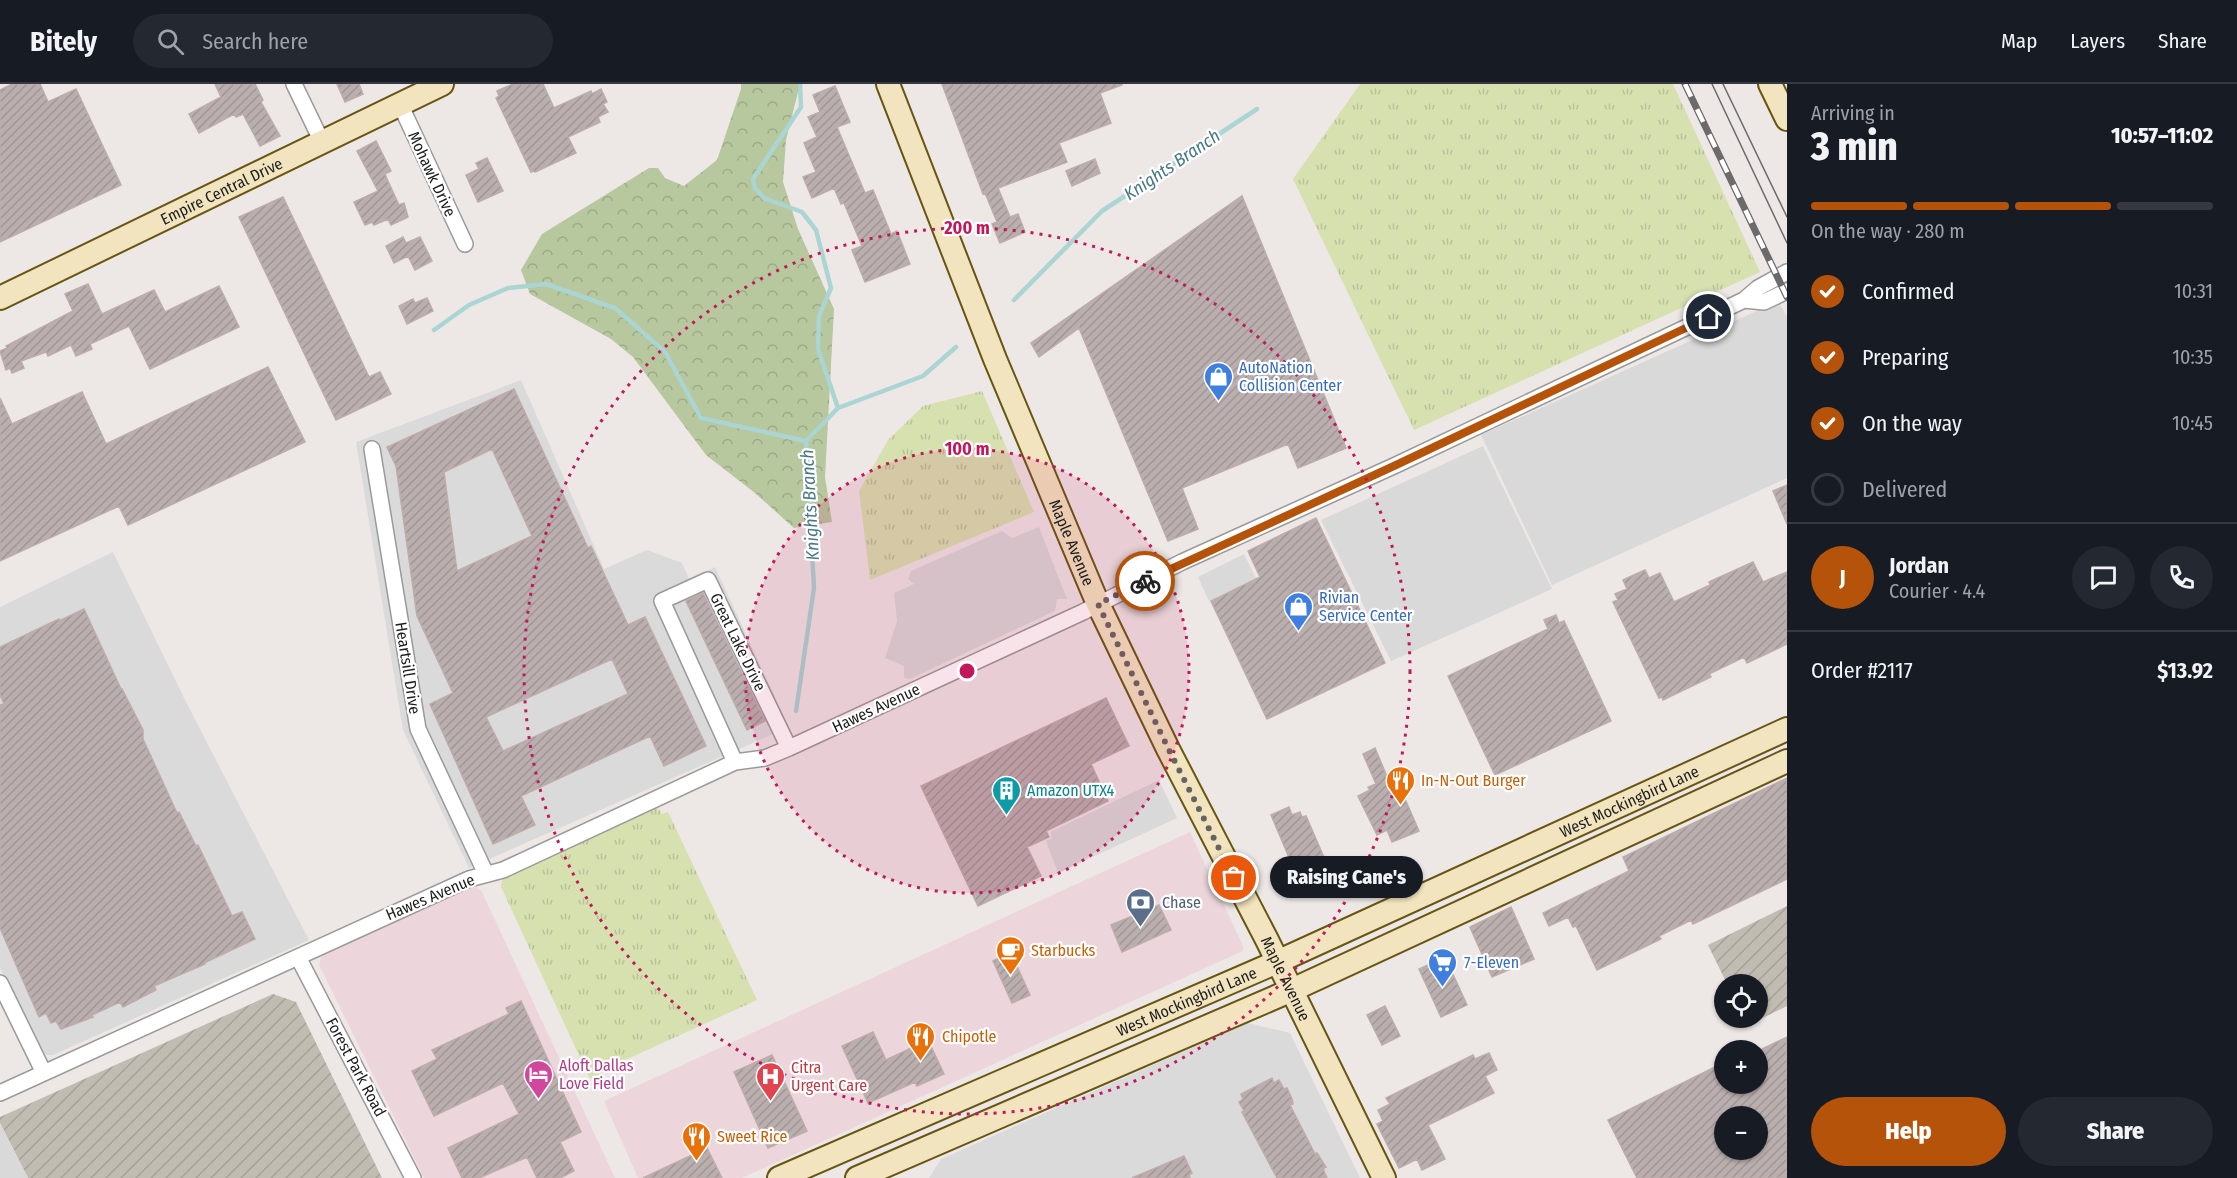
<!DOCTYPE html>
<html lang="en">
<head>
<meta charset="utf-8">
<style>
  :root { --surface:#171b24; --page:#242831; --text:#f1f3f6; --muted:#9ea1a6; --line:#363941; --accent:#b45309 }
  body { margin:0; font-family:"Fira Sans Condensed",sans-serif; background:var(--page); color:var(--text); height:100vh; display:flex; flex-direction:column; font-size:22px; white-space:nowrap }
  * { box-sizing:border-box; margin:0 }
  p { font-size:20px; color:var(--muted) }
  .icon { flex:none; width:33px; height:33px; fill:none; stroke:currentColor; stroke-width:2; stroke-linecap:round; stroke-linejoin:round }
  .map { position:relative; flex:1; overflow:hidden }
  .details { display:flex; flex-direction:column; background:var(--surface); width:450px }
  .details>* { flex:none }
  .controls { position:absolute; left:1714px; top:890px; display:grid; gap:12px }
  .controls a { display:grid; place-items:center; width:54px; height:54px; border-radius:50%; background:var(--surface); box-shadow:0 2px 4px #0004; font-size:30px }
  .pin { position:absolute; display:grid; place-items:center; width:51px; height:51px; color:#fff; margin:-26px; border:3px solid #fff; border-radius:50%; box-shadow:0 2px 6px #0007 }
  .courier { position:absolute; display:grid; place-items:center; width:60px; height:60px; margin:-30px; border:4px solid #b45309; border-radius:50%; background:#fff; color:#222; box-shadow:0 2px 8px #0007 }
  .bubble { position:absolute; height:42px; border-radius:21px; background:var(--surface); box-shadow:0 2px 4px #0004; font-size:20px; font-weight:800; line-height:42px; text-align:center }
  .summary em { font-style:normal; font-weight:800 }
  .summary div { display:flex; flex-direction:column-reverse }
  .summary { display:flex; align-items:center; justify-content:space-between; height:102px; padding:0 24px }
  h1 { font-size:39px; font-weight:800; line-height:45px }
  .bar { display:grid; grid-template-columns:repeat(4,1fr); gap:9px 6px; align-content:center; height:72px; padding:0 24px }
  .bar i { height:8px; border-radius:4px; background:var(--line) }
  .bar .selected { background:var(--accent) }
  .bar p { grid-column:span 4 }
  .line { display:flex; align-items:center; gap:15px; padding:0 24px; border-top:2px solid var(--line) }
  .line div { flex:1 }
  .round { display:grid; place-items:center; flex:none; width:63px; height:63px; border-radius:32px; background:var(--page) }
  ol { padding:0 24px; list-style:none }
  li { display:flex; align-items:center; gap:18px; height:66px }
  li p { margin-inline-start:auto }
  li .icon { padding:6px; border-radius:50%; background:var(--accent); color:#fff; stroke-width:4 }
  li:last-child { color:var(--muted) }
  li i { width:33px; height:33px; border:3px solid var(--line); border-radius:50% }
  .cta { display:flex; gap:12px; margin-top:auto; padding:12px 24px }
  .cta a { flex:1; height:69px; border-radius:36px; background:var(--accent); color:#fff; font-size:24px; font-weight:800; line-height:69px; text-align:center }
  .cta a+a { background:var(--page); color:var(--text) }
  header { display:flex; align-items:center; gap:36px; box-sizing:border-box; height:84px; padding:0 30px; background:var(--surface); border-bottom:2px solid var(--line) }
  header strong { font-size:28px }
  nav { display:flex; gap:33px; margin-inline-start:auto; font-size:21px }
  .search { width:420px; height:54px; background:var(--page); display:flex; align-items:center; gap:15px; box-sizing:border-box; padding:0 21px; border-radius:33px; color:var(--muted); font-size:22px }
  main { display:flex; flex:1; min-height:0 }
  .map>svg:first-child { display:block }
</style>
</head>
<body>
<header>
<strong>Bitely</strong>
<div class="search"><svg class="icon" aria-label="search" viewBox="0 0 24 24"><circle cx="10" cy="10" r="6"/><path d="M15 15l6 6"/></svg>Search here</div>
<nav><a>Map</a><a>Layers</a><a>Share</a></nav>
</header>
<main>
<div class="map">
<svg width="1787" height="1094" viewBox="0 0 1787 1094">
  <defs>
    <pattern id="construction-furrows" width="10" height="10" patternUnits="userSpaceOnUse" patternTransform="scale(1.5)"><rect width="10" height="10" fill="#c1bcb1"/><path d="M-1 1l2-2M0 10L10 0M9 11l2-2" fill="none" stroke="#a5a198"/></pattern>
    <pattern id="grass-tufts" width="24" height="20" patternUnits="userSpaceOnUse" patternTransform="scale(1.5)"><rect width="24" height="20" fill="#d7e1b0"/><path d="M3 7l-1-3M5 7V3M7 7l1-3M15 17l-1-3M17 17v-4M19 17l1-3" fill="none" stroke="#b8c197"/></pattern>
    <pattern id="forest-crowns" width="20" height="18" patternUnits="userSpaceOnUse" patternTransform="scale(1.5)"><rect width="20" height="18" fill="#b7c79e"/><path d="M2 6a3 3 0 1 1 6 0M12 15a3 3 0 1 1 6 0" fill="none" stroke="#9daa88"/></pattern>
    <pattern id="building-hatch" width="6" height="6" patternUnits="userSpaceOnUse" patternTransform="scale(1.5)"><rect width="6" height="6" fill="#baafae"/><path d="M-1 1l2-2M0 6l6-6M5 7l2-2" fill="none" stroke="#9f9695"/></pattern>
  </defs>
  <rect width="100%" height="100%" fill="#ede8e5"/>
  <path fill="#dbdadb" d="M521,296L604,485L647,466L682,479L689,495L715,483L789,643L469,784L403,646L356,358Z
    M113,468L185,616L309,856L53,971H47L41,967L0,884V523Z
    M1248,939L1290,949L1360,1094H929L941,1075Z"/>
  <path fill="#ecd6dc" d="M1190,748L1243,862V867L742,1094H638L604,1017Z
    M474,802L481,806L615,1094H424L319,881L321,873L335,864Z"/>
  <path fill="url(#construction-furrows)" d="M1787,822V922L1748,941L1744,933H1758V900H1727L1708,861Z
    M273,910L296,918L382,1094H28L0,1039V1033Z"/>
  <path fill="url(#grass-tufts)" d="M1360,0H1673L1760,188L1414,346L1293,95Z
    M982,307L1034,428L870,496L859,407L888,356L923,322Z
    M653,723L659,725L662,730L668,728L757,916L601,987L605,996L599,999L589,993L501,803L502,796L508,790Z"/>
  <path fill="url(#forest-crowns)" d="M741,0H800L786,56L783,98L798,145L834,225L825,393L832,438L794,444L755,409L706,371L633,273L611,255L530,210L521,186L542,150L649,84H658L665,94L684,102L717,76L741,5Z"/>
  <path fill="#d9d9d9" d="M1779,217L1787,233V394L1552,501L1481,351Z
    M1483,362L1552,505L1391,577L1321,436Z
    M1039,443L1067,515H1057L1055,527L910,595L904,594V582L885,574L897,537L894,509L914,500L908,495L911,487L1002,447L1012,454Z
    M1244,470L1256,494L1209,517L1198,493Z
    M1159,696L1177,734L1058,789L1046,757L1052,754L1050,748Z
    M0,1039L28,1094H0Z"/>
  <g fill="none" stroke-linecap="round" stroke-linejoin="round">
    <path stroke="#aad5d2" stroke-width="4.5" d="M800,0L801,23L753,95L755,104L764,114L802,128L816,146L831,204L819,232L818,265L838,324
      M1014,216L1102,127L1257,25
      M434,246L469,221L508,204L546,200L615,224L665,268L701,334L806,357
      M796,627L814,504L806,357L838,324L923,292L956,263"/>
  </g>
  <path fill="url(#building-hatch)" stroke="#bdaca9" stroke-width="1.5" fill-rule="evenodd" d="M12,0H40L48,18L76,5L121,101L0,158V6Z
    M215,0H255L263,16L261,18L280,52L260,62L243,30L236,33L234,30L199,49L189,30L221,13Z
    M337,0H359L363,10L345,18Z
    M513,0H543L554,24L591,7L592,10L601,5L607,18L603,20L608,28L598,33L600,38L568,53L576,69L535,88L534,87L531,88L496,14L499,12L497,7Z
    M942,0H1122V1L1100,9L1111,39L1059,59L1067,78L998,104L1010,133L1018,130L1025,148L1000,159L992,140L997,138L985,109L983,110Z
    M835,2L850,38L837,43L865,109L873,106L891,150L897,147L910,180L865,198L852,166L862,162L844,119L841,120L834,104L812,114L803,93L816,88L804,59L817,53L808,33L820,28L813,11Z
    M376,57L391,87L385,90L387,95L399,121L404,119L408,133L391,141L388,135L374,141L372,138L365,141L354,118L378,107L357,67Z
    M487,74L503,107L478,118L466,91L479,85L476,79Z
    M1095,75L1100,89L1072,102L1066,87Z
    M1242,112L1346,364L1298,384L1288,360L1182,404L1198,445L1168,457L1079,244L1039,273L1031,259Z
    M283,113L369,293L380,288L391,310L336,336L239,133Z
    M403,153L406,159L420,153L432,177L415,186L408,172L394,179L386,162Z
    M88,200L102,230L154,206L165,228L219,202L239,243L150,285L129,242L90,260L92,265L76,272L71,261L48,272L46,268L21,277L24,284L12,289L10,284L6,286L0,267L7,264L6,262L73,227L65,210Z
    M427,214L433,227L407,240L399,222L413,215L415,219Z
    M268,283L305,358L128,441L119,422L0,477V314L12,340L82,308L106,360Z
    M514,305L588,464L591,462L628,541L645,533L706,662L664,682L650,652L521,712L535,741L493,760L430,620L453,609L417,532L396,382L387,363ZM492,365L532,452L457,487L444,388ZM612,575L628,610L503,667L486,633Z
    M1787,401V440L1773,407Z
    M1316,434L1385,579L1267,635L1211,517L1260,493L1248,467Z
    M1753,478L1763,498L1787,488V560L1747,579L1744,573L1709,590L1711,593L1663,616L1662,613L1659,614L1613,518L1618,516L1615,510L1627,505L1623,496L1645,486L1649,494L1660,489L1674,518L1710,501L1709,498Z
    M703,509L765,637L747,646L686,517Z
    M84,525L121,605H122L143,646V655L177,729L179,728L196,762L198,761L232,832L242,828L255,855L204,879L205,880L154,902L156,906L123,923L120,918L92,931L93,933L61,945L56,937L51,939L46,929L39,933L0,844V621L4,620L0,611V563L59,535V537Z
    M1556,531L1559,539L1564,537L1611,637L1495,691L1448,592L1548,545L1544,536Z
    M1106,614L1129,662L1091,680L1108,717L1046,747L1049,753L1027,763L1041,792L978,822L921,702Z
    M1375,664L1388,695L1395,692L1419,747L1392,758L1387,746L1377,751L1358,712L1370,706L1368,703L1376,700L1363,670Z
    M1787,694V795L1693,840L1691,836L1659,852L1661,855L1597,886L1576,842L1573,843L1568,833L1549,842L1543,829L1629,787L1623,773Z
    M1289,723L1292,731L1300,728L1302,733L1306,732L1326,778L1296,790L1271,731Z
    M1159,821L1171,846L1122,868L1111,841Z
    M1511,823L1534,875L1492,893L1470,843Z
    M1011,869L1030,911L1012,919L993,877Z
    M1445,873L1467,921L1441,933L1419,885Z
    M521,917L581,1048L560,1058L574,1087L560,1094H537L527,1073L479,1094H462L448,1064L519,1030L503,999L434,1032L412,987L437,975L432,966L509,930L506,924Z
    M1385,922L1400,952L1382,961L1367,931Z
    M873,948L886,976L928,956L944,990L917,1002L915,998L868,1019L842,962Z
    M1787,953V1094H1637L1608,1036L1725,978V999H1758V967ZM1725,1032H1758V1065H1725Z
    M1489,969L1497,986L1485,992L1494,1009L1428,1041L1445,1075L1422,1086L1417,1075L1399,1084L1377,1040L1383,1037L1378,1026L1390,1020L1386,1014L1473,971L1475,975Z
    M772,971L807,1047L768,1064L734,988Z
    M1272,994L1274,999L1279,996L1284,1005L1287,1004L1292,1015L1293,1020L1290,1021L1315,1070L1317,1069L1326,1083L1323,1085L1327,1094H1277L1242,1028L1244,1027L1239,1018L1243,1015L1241,1010Z
    M707,1064L722,1094H643Z
    M1184,1072L1192,1089L1189,1091L1190,1094H1132Z"/>
  <g fill="none" stroke-linecap="round" stroke-linejoin="round">
    <defs>
      <path id="street" d="M294,0L322,58
        M400,20L465,160
        M1744,216L1764,218L1787,207
        M372,365L418,645L486,790
        M735,678L662,517L708,496L789,664
        M298,873L413,1094
        M0,899L44,989
        M0,1009L469,795L503,786L735,678L765,674L789,664L1083,528L1182,478L1396,381L1744,216L1758,204L1787,188"/>
      <g id="secondary">
        <path id="s1" d="M888,0L995,275L1098,520L1168,665L1267,856L1384,1094"/>
        <path d="M1770,0L1787,35"/>
        <path id="s2" d="M0,214L442,0"/>
        <path id="s3" d="M779,1094L1277,878L1787,645"/>
        <path d="M857,1094L1292,906L1787,677"/>
      </g>
    </defs>
    <use href="#street" stroke="#9a9a9a" stroke-width="18"/>
    <use href="#secondary" stroke="#665612" stroke-width="26"/>
    <use href="#street" stroke="#fff" stroke-width="15"/>
    <use href="#secondary" stroke="#f1e4be" stroke-width="22"/>
    <path stroke="#6b6b6b" stroke-width="1.5" d="M1712,0L1787,159
      M1723,0L1787,133"/>
    <defs>
      <path id="rail" d="M1685,0L1787,213"/>
    </defs>
    <use href="#rail" stroke="#6b6b6b" stroke-width="7"/>
    <use href="#rail" stroke="#fff" stroke-width="4.5" stroke-dasharray="14" stroke-linecap="butt"/>
  </g>
  <g fill="none" stroke-linecap="round" stroke-linejoin="round">
    <path stroke="#666463" stroke-width="6" stroke-dasharray="0 10.8" d="M1145,497L1098,520L1168,664L1234,794"/>
    <path stroke="#b45309" stroke-width="8" d="M1145,497L1396,381L1709,233"/>
  </g>
  <circle cx="967" cy="587" r="222" fill="#c2185b" fill-opacity=".12"/>
  <g fill="none" stroke="#c2185b" stroke-width="3" stroke-dasharray="3 6">
    <circle cx="967" cy="587" r="222"/>
    <circle cx="967" cy="587" r="443"/>
  </g>
  <defs>
    <symbol id="shop-pin" viewBox="-11 -11 22 30"><path d="M0 17L-7.5 6A9.5 9.5 0 1 1 7.5 6Z" fill="#3f7fe0" stroke="#fff"/><path d="M-5-2.5h2.3a2.7 3.5 0 0 1 5.4 0H5L5.5 6h-11ZM-1.5-2.5h3a1.5 2.3 0 0 0-3 0Z" fill="#fff"/></symbol>
    <symbol id="restaurant-pin" viewBox="-11 -11 22 30"><path d="M0 17L-7.5 6A9.5 9.5 0 1 1 7.5 6Z" fill="#e8710a" stroke="#fff"/><path d="M-5-6h1v4h1v-4h1v4h1v-4h1v5L-1.5 .5V6h-2V.5L-5-1ZM5-6V6H3V1.5H1.5Q1.5-4 5-6Z" fill="#fff"/></symbol>
    <symbol id="building-pin" viewBox="-11 -11 22 30"><path d="M0 17L-7.5 6A9.5 9.5 0 1 1 7.5 6Z" fill="#0f9aa8" stroke="#fff"/><path d="M-4-6H4V6H1V3H-1V6H-4ZM-2.5-4.3h1.7v1.8h-1.7ZM.8-4.3h1.7v1.8H.8ZM-2.5-1h1.7V.8h-1.7ZM.8-1h1.7V.8H.8Z" fill="#fff"/></symbol>
    <symbol id="bank-pin" viewBox="-11 -11 22 30"><path d="M0 17L-7.5 6A9.5 9.5 0 1 1 7.5 6Z" fill="#5c6f8a" stroke="#fff"/><path d="M-6-4H6V4H-6ZM0-2.3a2.3 2.3 0 1 0 0 4.6a2.3 2.3 0 1 0 0-4.6Z" fill="#fff"/></symbol>
    <symbol id="cafe-pin" viewBox="-11 -11 22 30"><path d="M0 17L-7.5 6A9.5 9.5 0 1 1 7.5 6Z" fill="#e8710a" stroke="#fff"/><path d="M-5.5-4.5H6V0H3Q3 3.5 0 3.5H-2.5Q-5.5 3.5-5.5 0ZM3-3.2v2h1.7v-2ZM-6 4.5H4V6H-6Z" fill="#fff"/></symbol>
    <symbol id="supermarket-pin" viewBox="-11 -11 22 30"><path d="M0 17L-7.5 6A9.5 9.5 0 1 1 7.5 6Z" fill="#3f7fe0" stroke="#fff"/><path d="M-6-5.5h2.5l.6 2H6L4.5 2H-2.5L-4.4-4H-6ZM-1.5 3.2a1.3 1.3 0 1 0 .1 0ZM3 3.2a1.3 1.3 0 1 0 .1 0Z" fill="#fff"/></symbol>
    <symbol id="hotel-pin" viewBox="-11 -11 22 30"><path d="M0 17L-7.5 6A9.5 9.5 0 1 1 7.5 6Z" fill="#d1479c" stroke="#fff"/><path d="M-6-4.5h1.5V1H6V5H4.5V3h-9V5H-6ZM-4 0a1.8 1.8 0 1 1 3.6 0ZM.5 0V-2.5h3Q6-2.5 6 0Z" fill="#fff"/></symbol>
    <symbol id="hospital-pin" viewBox="-11 -11 22 30"><path d="M0 17L-7.5 6A9.5 9.5 0 1 1 7.5 6Z" fill="#e0444e" stroke="#fff"/><path d="M-5-5h3v3.5h4V-5h3V5h-3V1.5h-4V5h-3Z" fill="#fff"/></symbol>
  </defs>
  <g fill-rule="evenodd">
    <use href="#shop-pin" x="1202" y="276" width="33" height="45"/>
    <use href="#shop-pin" x="1282" y="506" width="33" height="45"/>
    <use href="#restaurant-pin" x="1384" y="680" width="33" height="45"/>
    <use href="#building-pin" x="990" y="690" width="33" height="45"/>
    <use href="#bank-pin" x="1124" y="802" width="33" height="45"/>
    <use href="#cafe-pin" x="994" y="850" width="33" height="45"/>
    <use href="#supermarket-pin" x="1426" y="862" width="33" height="45"/>
    <use href="#restaurant-pin" x="904" y="936" width="33" height="45"/>
    <use href="#hotel-pin" x="522" y="974" width="33" height="45"/>
    <use href="#hospital-pin" x="754" y="976" width="33" height="45"/>
    <use href="#restaurant-pin" x="680" y="1036" width="33" height="45"/>
  </g>
  <g text-anchor="middle" dominant-baseline="central" stroke-width="4.5" stroke-linejoin="round" paint-order="stroke">
    <g font-size="16" fill="#1d1d1d" stroke="#fff">
      <text transform="translate(432 90) rotate(65)">Mohawk Drive</text>
      <text stroke="none"><textPath href="#s2" startOffset="246">Empire Central Drive</textPath></text>
      <text stroke="none"><textPath href="#s1" startOffset="494">Maple Avenue</textPath></text>
      <text transform="translate(738 558) rotate(64)">Great Lake Drive</text>
      <text transform="translate(408 584) rotate(81)">Heartsill Drive</text>
      <text transform="translate(876 624) rotate(-25)">Hawes Avenue</text>
      <text stroke="none"><textPath href="#s3" startOffset="930">West Mockingbird Lane</textPath></text>
      <text transform="translate(430 813) rotate(-23)">Hawes Avenue</text>
      <text stroke="none"><textPath href="#s1" startOffset="980">Maple Avenue</textPath></text>
      <text stroke="none"><textPath href="#s3" startOffset="444">West Mockingbird Lane</textPath></text>
      <text transform="translate(356 983) rotate(62)">Forest Park Road</text>
    </g>
    <g font-size="16" fill="#366cbe" stroke="#fff" text-anchor="start">
      <text x="1239" y="283">AutoNation<tspan x="1239" dy="18">Collision Center</tspan></text>
      <text x="1319" y="513">Rivian<tspan x="1319" dy="18">Service Center</tspan></text>
      <text x="1464" y="878">7-Eleven</text>
    </g>
    <g font-size="16" fill="#c56008" stroke="#fff" text-anchor="start">
      <text x="1421" y="696">In-N-Out Burger</text>
      <text x="1031" y="866">Starbucks</text>
      <text x="942" y="952">Chipotle</text>
      <text x="717" y="1052">Sweet Rice</text>
    </g>
    <g font-size="16" fill="#0d838f" stroke="#fff" text-anchor="start">
      <text x="1027" y="706">Amazon UTX4</text>
    </g>
    <g font-size="16" fill="#4e5e75" stroke="#fff" text-anchor="start">
      <text x="1162" y="818">Chase</text>
    </g>
    <g font-size="16" fill="#b23c85" stroke="#fff" text-anchor="start">
      <text x="559" y="981">Aloft Dallas<tspan x="559" dy="18">Love Field</tspan></text>
    </g>
    <g font-size="16" fill="#be3a42" stroke="#fff" text-anchor="start">
      <text x="791" y="983">Citra<tspan x="791" dy="18">Urgent Care</tspan></text>
    </g>
    <g font-size="18" font-style="italic" fill="#487884" stroke="#fff">
      <text transform="translate(1172 81) rotate(-34)">Knights Branch</text>
      <text transform="translate(810 421) rotate(-93)">Knights Branch</text>
    </g>
  </g>
  <circle cx="967" cy="587" r="9" fill="#c2185b" stroke="#fff" stroke-width="3"/>
  <g font-size="18" text-anchor="middle" font-weight="bold" fill="#c2185b" stroke="#fff" stroke-width="4.5" stroke-linejoin="round" paint-order="stroke">
    <text x="967" y="150">200 m</text>
    <text x="967" y="371">100 m</text>
  </g>
</svg>
<div class="controls">
<a><svg class="icon" aria-label="locate" viewBox="0 0 24 24"><circle cx="12" cy="12" r="6"/><path d="M12 2v4M12 18v4M2 12h4M18 12h4"/></svg></a>
<a>+</a>
<a>−</a>
</div>
<div class="pin" style="left:1234px;top:794px;background:#ea580c"><svg class="icon" aria-label="bag" viewBox="0 0 24 24"><path d="M5 8h14l-1 12H6zM9 8a3 3 0 0 1 6 0"/></svg></div>
<div class="pin" style="left:1709px;top:233px;background:#1f2937"><svg class="icon" aria-label="home" viewBox="0 0 24 24"><path d="M3 11l9-7 9 7M6 9v11h12V9"/></svg></div>
<div class="courier" style="left:1145px;top:497px"><svg class="icon" aria-label="bike" viewBox="0 0 24 24"><circle cx="6" cy="16" r="4"/><circle cx="18" cy="16" r="4"/><path d="M6 16l4-8h5l3 8M10 8l3 8H6M13 5h3"/></svg></div>
<div class="bubble" style="left:1270px;top:772px;width:153px">Raising Cane's</div>
</div>
<section class="details">
<div class="summary"><div><h1>3 min</h1><p>Arriving in</p></div><em>10:57–11:02</em></div>
<div class="bar"><i class="selected"></i><i class="selected"></i><i class="selected"></i><i></i><p>On the way · 280 m</p></div>
<ol>
<li><svg class="icon" aria-label="check" viewBox="0 0 24 24"><path d="M5 12l5 5 9-10"/></svg>Confirmed<p>10:31</p></li>
<li><svg class="icon" aria-label="check" viewBox="0 0 24 24"><path d="M5 12l5 5 9-10"/></svg>Preparing<p>10:35</p></li>
<li><svg class="icon" aria-label="check" viewBox="0 0 24 24"><path d="M5 12l5 5 9-10"/></svg>On the way<p>10:45</p></li>
<li><i></i>Delivered</li>
</ol>
<div class="line" style="height:108px"><b class="round" style="background:var(--accent);color:#fff">J</b><div><b>Jordan</b><p>Courier · 4.4</p></div><a class="round"><svg class="icon" aria-label="chat" viewBox="0 0 24 24"><path d="M4 5h16v11H9l-5 4z"/></svg></a><a class="round"><svg class="icon" aria-label="phone" viewBox="0 0 24 24"><path d="M5 4h4l2 5-3 2q2 4 5 5l2-3 5 2v4C11 20 4 13 5 4z"/></svg></a></div>
<div class="line" style="height:78px"><div>Order #2117</div><b>$13.92</b></div>
<div class="cta"><a>Help</a><a>Share</a></div>
</section>
</main>
</body>
</html>
